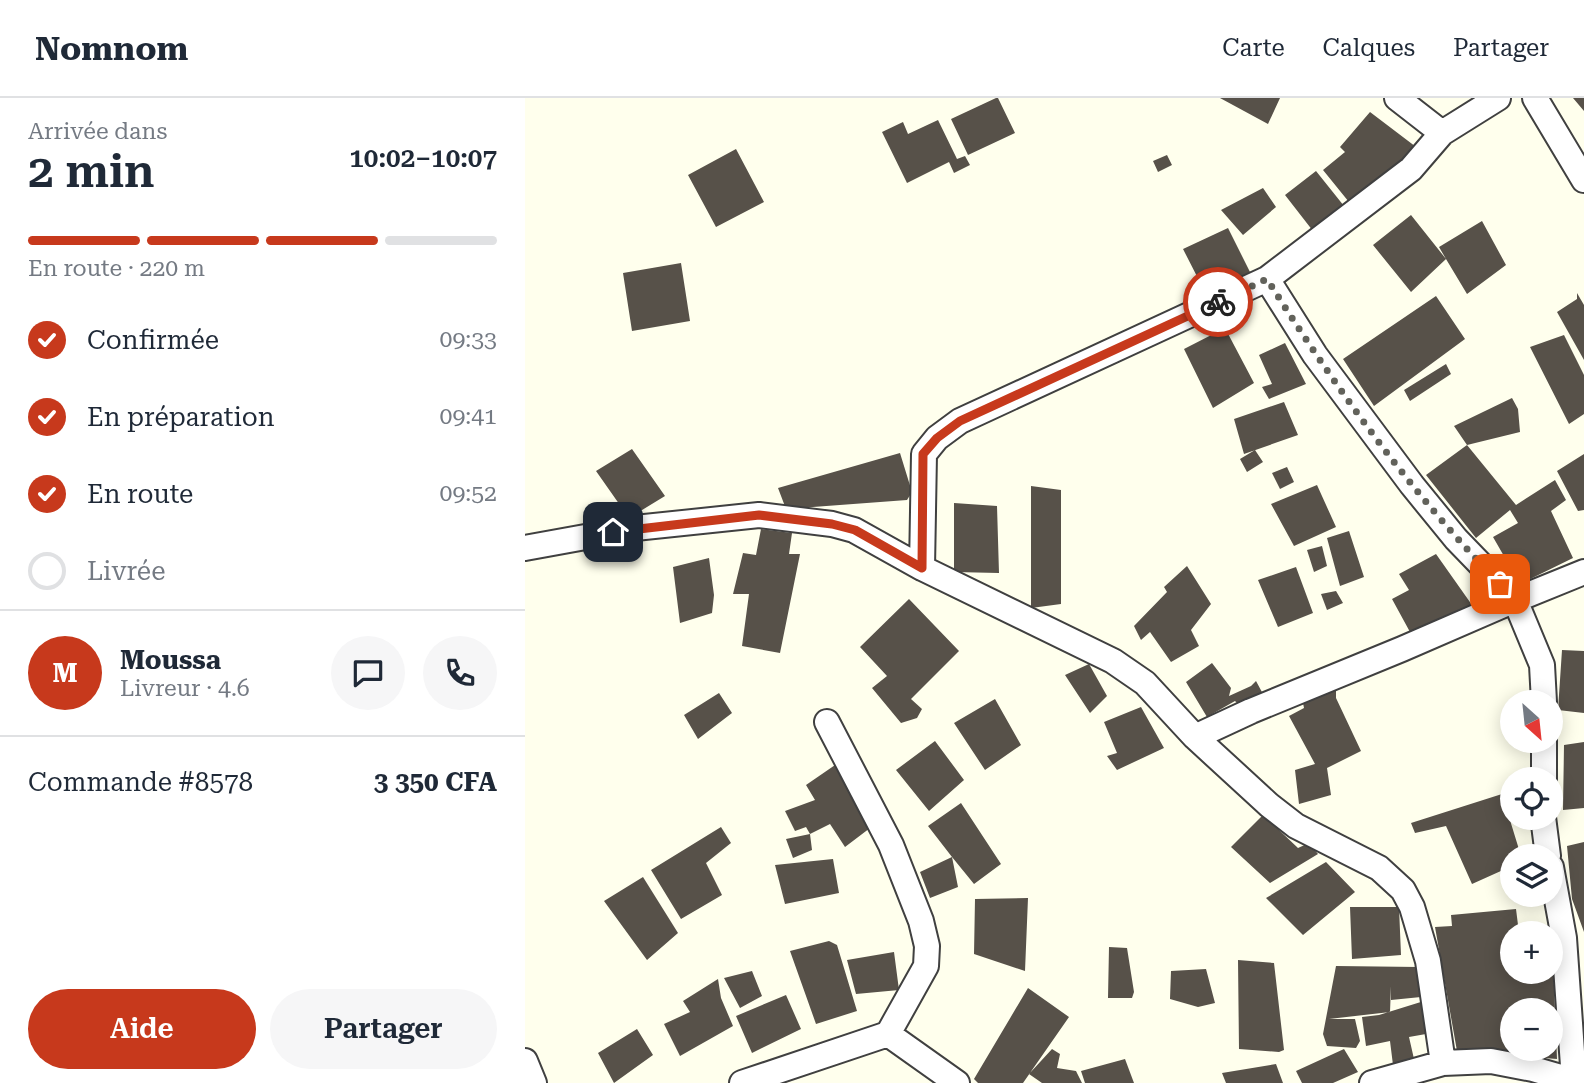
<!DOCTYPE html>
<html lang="fr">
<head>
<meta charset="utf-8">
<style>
  :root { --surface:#fff; --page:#f6f6f7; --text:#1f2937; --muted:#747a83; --line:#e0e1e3; --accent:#c7391c }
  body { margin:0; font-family:"Roboto Serif",serif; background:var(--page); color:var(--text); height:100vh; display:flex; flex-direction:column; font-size:26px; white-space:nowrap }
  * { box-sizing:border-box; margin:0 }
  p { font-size:23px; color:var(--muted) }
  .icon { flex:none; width:38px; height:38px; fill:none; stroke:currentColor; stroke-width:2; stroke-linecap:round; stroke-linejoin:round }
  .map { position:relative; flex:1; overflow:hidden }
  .panel { display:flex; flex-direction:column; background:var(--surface); width:525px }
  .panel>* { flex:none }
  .needle { width:46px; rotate:153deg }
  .controls { position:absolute; left:975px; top:592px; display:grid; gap:14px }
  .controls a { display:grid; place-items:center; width:63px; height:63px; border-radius:50%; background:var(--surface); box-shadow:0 4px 18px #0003; font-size:35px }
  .pin { position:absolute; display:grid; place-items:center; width:60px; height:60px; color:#fff; margin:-30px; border-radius:14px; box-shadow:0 4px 10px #0006 }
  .courier { position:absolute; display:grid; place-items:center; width:70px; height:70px; margin:-35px; border:5px solid #c7391c; border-radius:50%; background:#fff; color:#222; box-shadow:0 2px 9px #0007 }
  .head em { font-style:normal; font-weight:600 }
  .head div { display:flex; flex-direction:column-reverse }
  .head { display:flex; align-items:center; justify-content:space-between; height:119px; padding:0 28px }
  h1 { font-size:46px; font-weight:600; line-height:52px }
  .bar { display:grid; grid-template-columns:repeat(4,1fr); gap:10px 7px; align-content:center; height:84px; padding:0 28px }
  .bar i { height:9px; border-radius:5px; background:var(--line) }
  .bar .on { background:var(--accent) }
  .bar p { grid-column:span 4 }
  .line { display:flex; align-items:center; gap:18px; padding:0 28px; border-top:2px solid var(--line) }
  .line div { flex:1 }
  .round { display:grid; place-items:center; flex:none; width:74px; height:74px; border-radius:37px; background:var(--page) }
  ol { padding:0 28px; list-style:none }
  li { display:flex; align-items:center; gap:21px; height:77px }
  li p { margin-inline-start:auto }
  li .icon { padding:7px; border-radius:50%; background:var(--accent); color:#fff; stroke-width:4 }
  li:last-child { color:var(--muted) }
  li i { width:38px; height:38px; border:4px solid var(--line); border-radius:50% }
  .primary-button { display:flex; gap:14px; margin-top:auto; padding:14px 28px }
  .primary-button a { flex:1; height:80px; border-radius:42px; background:var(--accent); color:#fff; font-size:28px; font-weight:600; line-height:80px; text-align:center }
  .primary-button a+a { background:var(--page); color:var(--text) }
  header { display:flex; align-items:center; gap:42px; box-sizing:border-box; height:98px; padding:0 35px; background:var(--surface); border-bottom:2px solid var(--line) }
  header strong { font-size:33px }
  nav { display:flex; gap:38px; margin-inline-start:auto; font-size:24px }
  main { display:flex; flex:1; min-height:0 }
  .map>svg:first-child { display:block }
</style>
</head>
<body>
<header>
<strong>Nomnom</strong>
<nav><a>Carte</a><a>Calques</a><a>Partager</a></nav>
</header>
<main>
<section class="panel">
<div class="head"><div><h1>2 min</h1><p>Arrivée dans</p></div><em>10:02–10:07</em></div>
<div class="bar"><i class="on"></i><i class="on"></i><i class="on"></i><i></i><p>En route · 220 m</p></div>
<ol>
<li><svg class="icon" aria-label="check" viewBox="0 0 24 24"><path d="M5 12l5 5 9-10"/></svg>Confirmée<p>09:33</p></li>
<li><svg class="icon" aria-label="check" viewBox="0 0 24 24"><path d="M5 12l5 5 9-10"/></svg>En préparation<p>09:41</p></li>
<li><svg class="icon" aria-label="check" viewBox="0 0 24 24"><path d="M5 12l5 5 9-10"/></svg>En route<p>09:52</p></li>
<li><i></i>Livrée</li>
</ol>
<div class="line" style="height:126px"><b class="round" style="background:var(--accent);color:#fff">M</b><div><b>Moussa</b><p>Livreur · 4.6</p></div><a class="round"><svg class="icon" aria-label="chat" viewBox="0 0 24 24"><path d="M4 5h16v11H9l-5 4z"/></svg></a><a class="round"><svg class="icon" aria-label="phone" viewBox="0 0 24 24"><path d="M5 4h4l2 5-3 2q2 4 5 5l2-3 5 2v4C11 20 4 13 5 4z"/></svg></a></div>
<div class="line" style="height:91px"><div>Commande #8578</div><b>3 350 CFA</b></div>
<div class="primary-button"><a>Aide</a><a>Partager</a></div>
</section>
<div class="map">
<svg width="1059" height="985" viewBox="0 0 1059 985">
  <rect width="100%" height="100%" fill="#ffffed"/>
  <path fill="#575149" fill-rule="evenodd" d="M471,0H473L490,35L443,57L426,21Z
    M695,0H755L743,26Z
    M1048,0H1059V13Z
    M845,14L899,55L860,90L850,81L855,88L828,109L798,72L820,54L815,49Z
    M413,22L432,61L440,58L445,67L429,75L424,64L382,85L357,34L378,24L383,36Z
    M211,51L239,104L191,129L163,77Z
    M642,57L647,67L633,74L628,63Z
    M791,73L819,108L788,133L760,97Z
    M738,90L751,109L718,137L696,112Z
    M886,117L921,161L914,149L957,123L981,167L942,196L921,161L886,194L848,147Z
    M703,130L725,174L681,196L658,151Z
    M156,165L165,223L107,233L98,175Z
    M1052,195L1059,207V262L1032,214L1052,201Z
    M911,198L940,241L849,308L818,261Z
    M700,230L729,285L688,310L659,251Z
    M1039,237L1059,277V316L1044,326L1005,249Z
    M760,245L781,286L744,301L737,289L747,286L734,257Z
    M921,266L926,276L885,303L879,292Z
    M987,300L993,311L995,334L942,347L929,328Z
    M759,304L773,337L719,356L709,321Z
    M942,347L991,407L1030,382L1041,402L1026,413L1048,460L995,486L968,439L993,425L985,412L951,440L901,377Z
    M107,351L140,398L104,420L71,373Z
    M730,352L738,364L722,374L715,361Z
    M375,355L387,394L382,402L261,411L253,390Z
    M1059,356V412L1053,413L1032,373Z
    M762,369L769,384L755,391L747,375Z
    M792,387L811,429L769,448L746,406Z
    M506,388L536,392V506L506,510Z
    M429,405L472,408L474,475L429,474Z
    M236,431L267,435L264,456H275L255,555L217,548L224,496H208L218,455L231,457Z
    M824,433L839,479L815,488L802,440Z
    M797,448L802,468L789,474L782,452Z
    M911,456L947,507L891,545L867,501L884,492L874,476Z
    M184,460L189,497L187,515L155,525L148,469Z
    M662,468L686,506L666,532L674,548L646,564L625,534L616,542L609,528L642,494L639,489Z
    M771,469L788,515L753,529L733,482Z
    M811,493L818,505L802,512L796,496Z
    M384,501L434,553L386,601L397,611L392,620L376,625L347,590L362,578L335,549Z
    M1037,552L1059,553V615L1033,612Z
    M687,565L706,590L704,598L726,588L731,583L738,596L714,607L710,603L682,619L661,584Z
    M564,566L582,598L565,615L540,577Z
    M811,583V600L836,653L802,670L806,697L774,706L770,672L790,666L764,618L779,610L777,600Z
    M194,595L207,615L173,641L159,617Z
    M470,601L496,647L460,672L429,625Z
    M616,609L639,650L592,672L582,658L592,655L579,624Z
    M410,643L439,682L404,713L371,672Z
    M1059,644V710L1038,712L1039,647Z
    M313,665L349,727L320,749L305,726L285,736L281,729L270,733L260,713L290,702L281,687Z
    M977,696L996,758H987V768L947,786L921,728L890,735L886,725Z
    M436,705L476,766L449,786L427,759L433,789L405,800L395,774L427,759L403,728Z
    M738,717L773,750L784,745L793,756L745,785L706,749Z
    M196,729L206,745L181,765L197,797L156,821L126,772Z
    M285,736L287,752L268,760L261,741Z
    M1059,744V834L1047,801L1042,748Z
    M308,761L314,795L260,806L250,767Z
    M801,764L830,794L778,837L741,800Z
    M118,779L153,835L122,862L79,803Z
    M503,800L500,873L449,856L450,801Z
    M825,809H874L876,857L827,861Z
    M991,811L994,835H987V855L977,857L987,858V873H1026V863H1028L1032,961L932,953L910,829L927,828L926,817ZM987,912H1026V950H987Z
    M304,843L312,847L332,913L291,926L265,853Z
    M584,849L602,850L609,894L607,900H583Z
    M369,854L374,892L331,896L322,862Z
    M713,862L749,865L759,952L754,954L714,951Z
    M811,868L894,869L896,899L866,902V888L865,914L804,921H830L835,943L831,950L802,948L798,936Z
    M681,871L690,905L673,909L645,901L646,873Z
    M227,873L237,898L215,910L199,880Z
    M193,881L196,900L208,928L155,958L139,926L165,914L158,903Z
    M503,890L544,919L498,985H453L449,981Z
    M261,897L276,931L227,955L211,918Z
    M899,903L904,910L901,936L884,939L889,961L868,967L865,943L841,948L837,919L854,917Z
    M112,931L128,957L89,985L73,955Z
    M527,951L535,956L532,970L551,973L557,985H517L504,976Z
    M819,951L833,974L808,985H777L771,973Z
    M600,961L609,985H560L556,973Z
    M751,966L758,985H701L697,975Z"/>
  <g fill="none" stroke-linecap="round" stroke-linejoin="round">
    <defs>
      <path id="minor" d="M872,0L917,35L973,0
        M1010,0L1059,82
        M0,450L110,430L234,417L307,426L329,432L397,470L588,563L620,585L670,639L744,707L771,728L854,770L878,792L887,809L903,863L918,965L966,963L1008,971L1056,985
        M397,470L399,356L412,340L435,323L742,181
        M1019,604L1017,567L990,502L1059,474
        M302,624L366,747L396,823L402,848L401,868L363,936
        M670,639L726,613L877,551L990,502L931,441L887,387L790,257L742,181L886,71L917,35
        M1019,681V642
        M1018,719L1023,758
        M1026,769L1039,840L1049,982
        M0,963L9,985
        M217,985L363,936L432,985
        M847,985L918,965"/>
    </defs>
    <use href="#minor" stroke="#404040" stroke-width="28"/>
    <use href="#minor" stroke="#fff" stroke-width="24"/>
  </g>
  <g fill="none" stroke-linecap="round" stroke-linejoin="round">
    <path stroke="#62625b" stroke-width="7" stroke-dasharray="0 12.6" d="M693,204L742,181C810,289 886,395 975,486"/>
    <path stroke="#c7391c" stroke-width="9" d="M88,434L234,417L307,426L330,432L397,470L398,356L412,340L435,323L693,204"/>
  </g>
</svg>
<div class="controls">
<a><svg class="needle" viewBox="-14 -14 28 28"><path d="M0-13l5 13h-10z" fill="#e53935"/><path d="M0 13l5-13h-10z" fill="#747a83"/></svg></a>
<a><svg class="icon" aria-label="locate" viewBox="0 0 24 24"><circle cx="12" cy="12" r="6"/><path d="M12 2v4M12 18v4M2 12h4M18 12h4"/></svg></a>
<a><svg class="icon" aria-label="layers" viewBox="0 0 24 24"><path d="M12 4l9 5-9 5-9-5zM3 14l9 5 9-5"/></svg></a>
<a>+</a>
<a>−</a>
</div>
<div class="pin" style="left:975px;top:486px;background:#ea580c"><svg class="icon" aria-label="bag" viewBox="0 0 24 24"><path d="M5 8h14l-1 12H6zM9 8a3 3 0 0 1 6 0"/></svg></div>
<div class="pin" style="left:88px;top:434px;background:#1f2937"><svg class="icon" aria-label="home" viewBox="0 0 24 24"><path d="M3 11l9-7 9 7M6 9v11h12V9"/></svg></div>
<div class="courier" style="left:693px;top:204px"><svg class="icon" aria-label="bike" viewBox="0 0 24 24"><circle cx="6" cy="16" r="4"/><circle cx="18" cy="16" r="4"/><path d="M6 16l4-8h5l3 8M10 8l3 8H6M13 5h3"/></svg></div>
</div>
</main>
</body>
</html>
